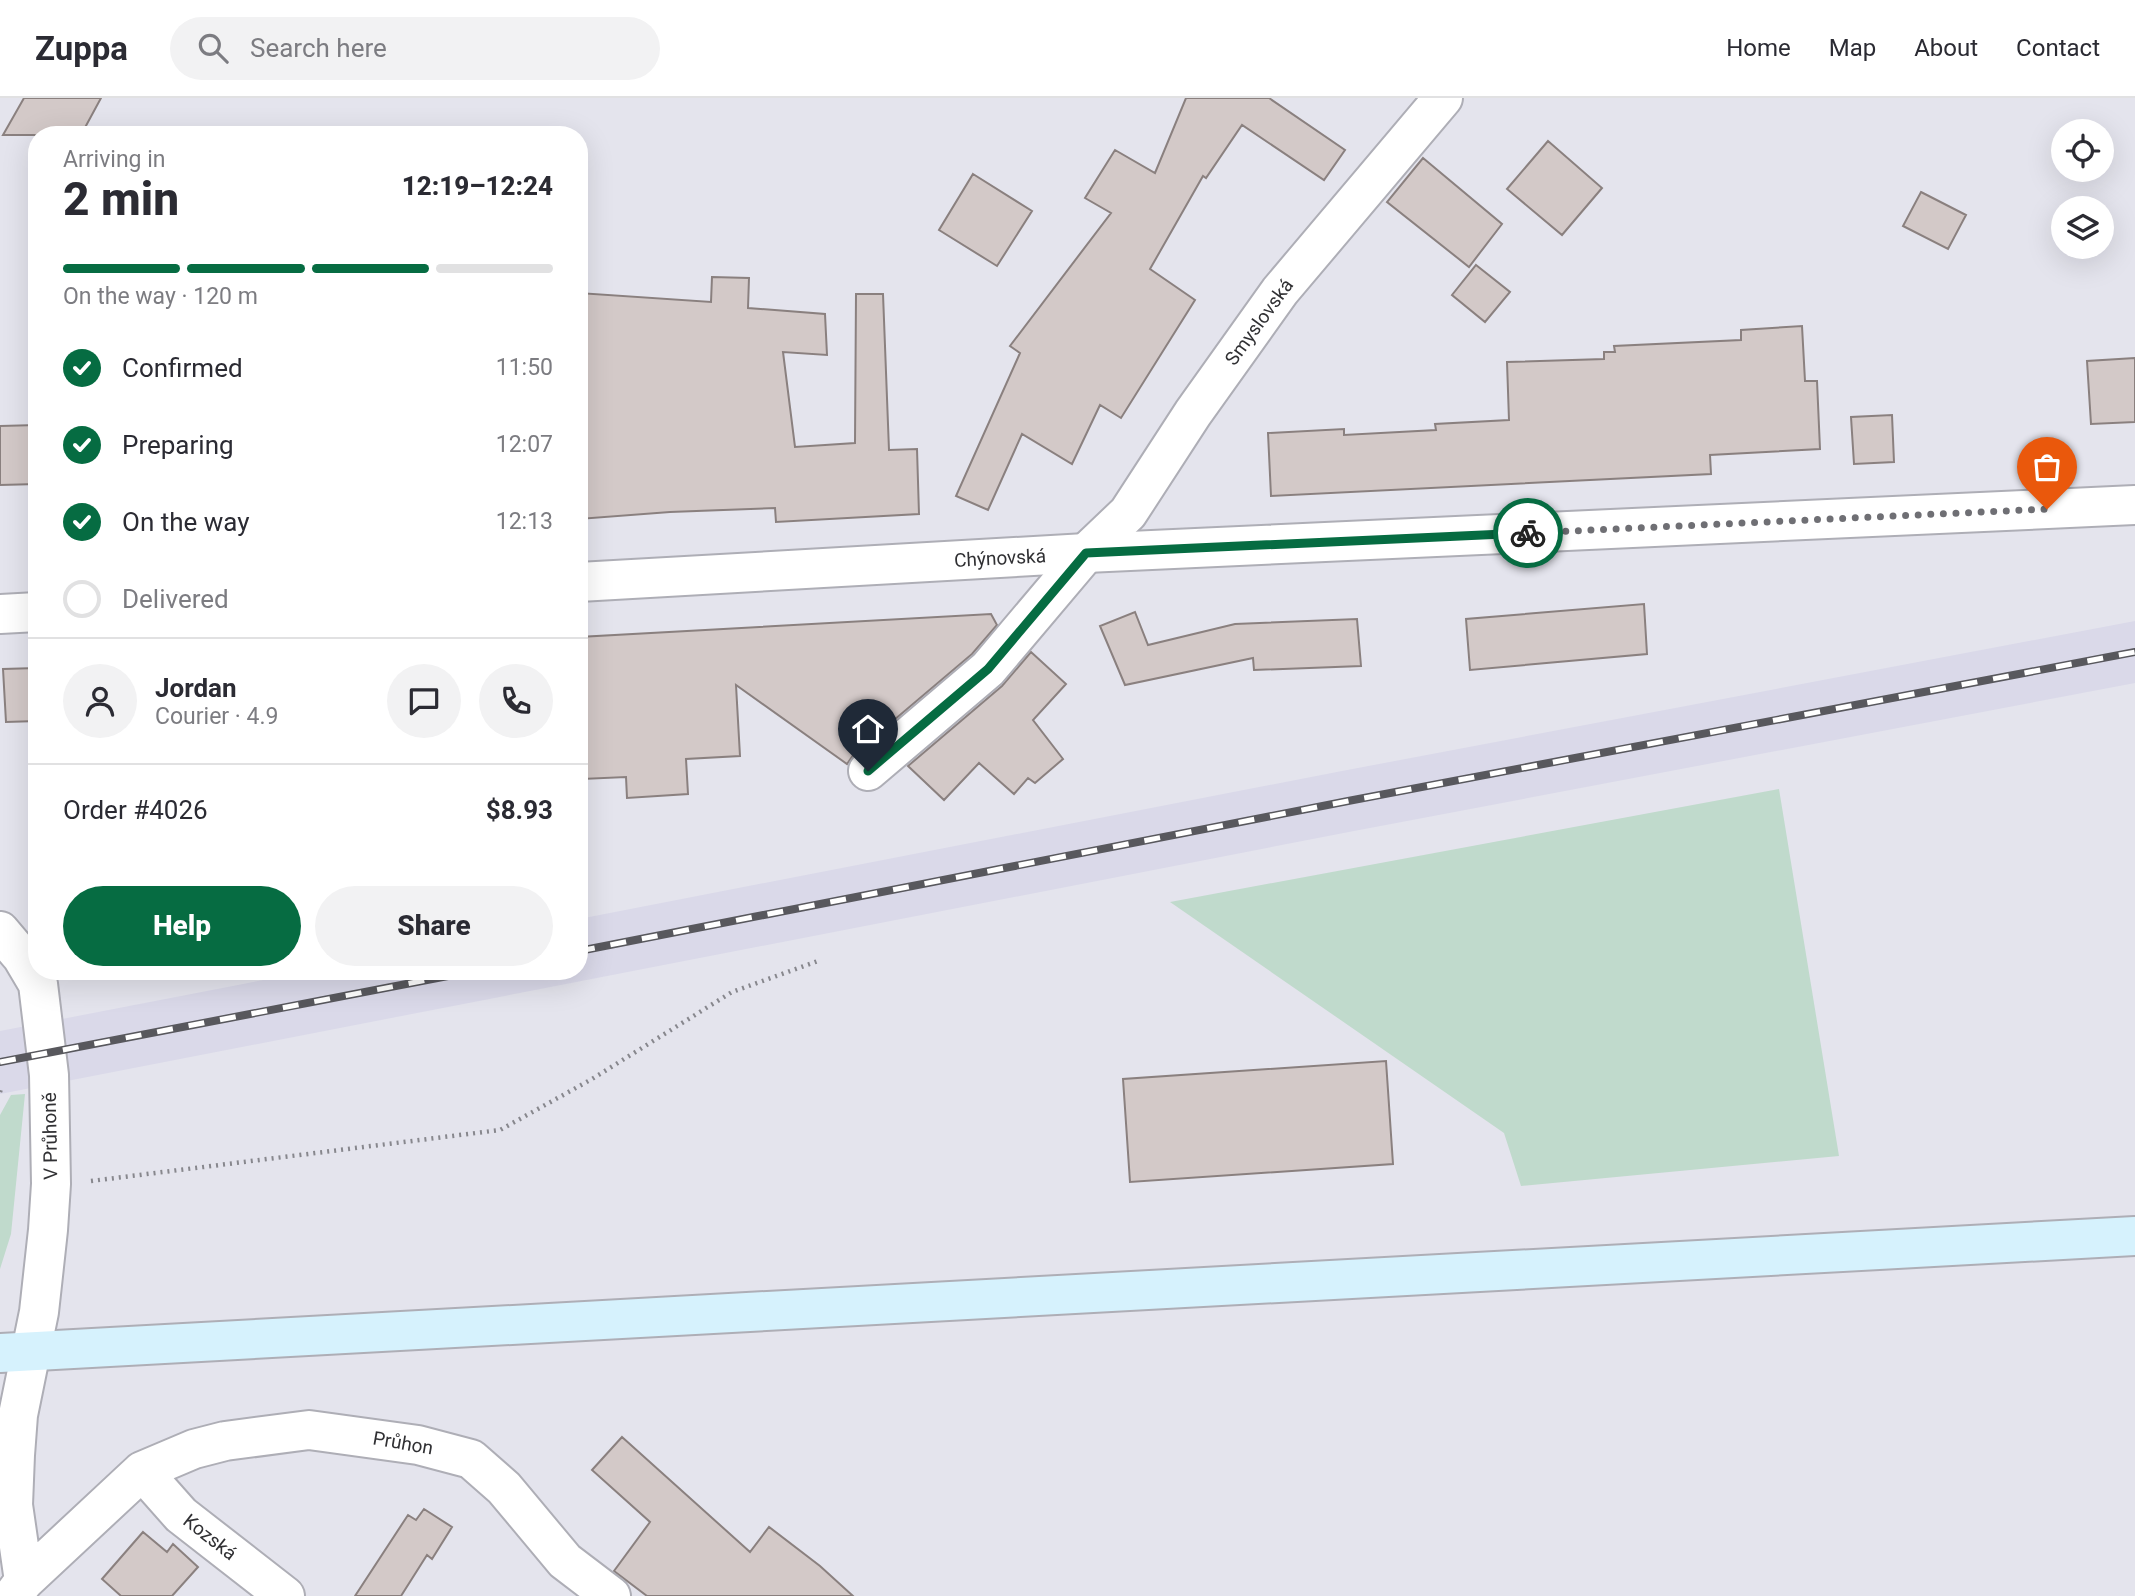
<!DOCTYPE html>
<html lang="en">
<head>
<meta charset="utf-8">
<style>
  :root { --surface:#fff; --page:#f2f2f3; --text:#2b2b33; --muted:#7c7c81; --line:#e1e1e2; --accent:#066c42 }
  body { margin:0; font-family:Roboto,sans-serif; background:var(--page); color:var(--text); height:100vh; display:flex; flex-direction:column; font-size:26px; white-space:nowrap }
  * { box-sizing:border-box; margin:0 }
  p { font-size:23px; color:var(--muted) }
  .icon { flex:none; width:38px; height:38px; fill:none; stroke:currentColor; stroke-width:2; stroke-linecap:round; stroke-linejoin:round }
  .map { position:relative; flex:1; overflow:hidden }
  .drawer { position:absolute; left:28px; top:28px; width:560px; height:854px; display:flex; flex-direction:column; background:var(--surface); border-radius:28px; box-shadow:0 7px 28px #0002 }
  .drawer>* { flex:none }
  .controls { position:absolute; left:2051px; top:21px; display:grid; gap:14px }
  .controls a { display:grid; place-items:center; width:63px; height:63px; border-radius:50%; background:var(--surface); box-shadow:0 7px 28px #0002; font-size:35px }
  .pin { position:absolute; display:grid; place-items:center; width:60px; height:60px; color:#fff; margin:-72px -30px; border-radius:50% 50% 50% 0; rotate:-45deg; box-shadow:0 0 7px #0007 }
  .pin .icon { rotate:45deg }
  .courier { position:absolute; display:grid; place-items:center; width:70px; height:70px; margin:-35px; border:5px solid #066c42; border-radius:50%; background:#fff; color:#222; box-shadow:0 2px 9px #0007 }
  .summary em { font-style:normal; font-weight:800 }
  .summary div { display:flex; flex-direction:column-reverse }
  .summary { display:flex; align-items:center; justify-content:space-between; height:119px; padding:0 35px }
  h1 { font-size:46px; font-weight:800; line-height:52px }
  .bar { display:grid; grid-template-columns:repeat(4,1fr); gap:10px 7px; align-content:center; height:84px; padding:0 35px }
  .bar i { height:9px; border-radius:5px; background:var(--line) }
  .bar .on { background:var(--accent) }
  .bar p { grid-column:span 4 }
  .line { display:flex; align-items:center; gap:18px; padding:0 35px; border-top:2px solid var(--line) }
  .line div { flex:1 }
  .round { display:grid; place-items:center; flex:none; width:74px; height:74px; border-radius:37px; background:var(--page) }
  ol { padding:0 35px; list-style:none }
  li { display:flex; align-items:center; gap:21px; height:77px }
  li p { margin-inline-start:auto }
  li .icon { padding:7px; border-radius:50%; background:var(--accent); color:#fff; stroke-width:4 }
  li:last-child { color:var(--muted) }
  li i { width:38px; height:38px; border:4px solid var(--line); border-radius:50% }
  .action { display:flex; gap:14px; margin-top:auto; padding:14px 35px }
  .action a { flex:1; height:80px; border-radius:42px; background:var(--accent); color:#fff; font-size:28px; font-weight:800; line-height:80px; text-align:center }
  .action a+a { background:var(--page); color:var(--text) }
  header { display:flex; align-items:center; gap:42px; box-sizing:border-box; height:98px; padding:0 35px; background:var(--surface); border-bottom:2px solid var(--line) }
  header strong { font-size:33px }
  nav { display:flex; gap:38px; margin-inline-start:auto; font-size:24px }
  .search { width:490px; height:63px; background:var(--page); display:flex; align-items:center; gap:18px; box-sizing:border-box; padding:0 24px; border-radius:38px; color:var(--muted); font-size:26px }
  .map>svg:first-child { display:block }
</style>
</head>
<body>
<header>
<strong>Zuppa</strong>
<div class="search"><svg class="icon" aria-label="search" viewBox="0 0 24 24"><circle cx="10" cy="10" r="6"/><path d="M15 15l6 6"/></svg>Search here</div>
<nav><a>Home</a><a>Map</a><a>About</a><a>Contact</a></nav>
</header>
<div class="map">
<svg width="2135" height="1498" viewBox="0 0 2135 1498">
  <rect width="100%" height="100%" fill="#e4e4ed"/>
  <path fill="#dad9e9" d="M2135,523V585L1354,733L0,996V933L310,873H579V821L1342,673Z"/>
  <path fill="#c0dacc" d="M1779,691L1839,1058L1521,1088L1504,1035L1170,804Z
    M25,996L11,1136L0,1171V1017L11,997Z"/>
  <path fill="#d3c9c8" stroke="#8a807f" stroke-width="2" d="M24,0H101L81,37H3Z
    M1186,0H1269L1345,52L1324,82L1242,27L1206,80L1203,78L1150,171L1195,202L1121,320L1100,307L1072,366L1022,336L988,412L956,398L1020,255L1010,248L1111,115L1085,100L1115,52L1155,75Z
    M1548,43L1602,90L1562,137L1507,91Z
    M1423,60L1502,126L1469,169L1387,104Z
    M973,76L1032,113L997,168L939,132Z
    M1921,94L1966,117L1948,151L1903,128Z
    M1476,167L1510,194L1485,224L1452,197Z
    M712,179L749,180L748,210L825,216L827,257L783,254L795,349L855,345L856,196H883L889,352L917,351L919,416L776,424L775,410L670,414L579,421V195L711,204Z
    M1802,228L1805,283H1817L1820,351L1710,357L1711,376L1271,398L1268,335L1344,331V337L1436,332L1435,326L1509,322L1507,264L1604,261V254H1615L1614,248L1741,242V232Z
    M2135,260V324L2091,326L2087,263Z
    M1892,317L1894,364L1854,366L1851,319Z
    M37,327V386L0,387V328Z
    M1644,506L1647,556L1470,572L1466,521Z
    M1135,514L1148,547L1235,526L1357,521L1361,568L1254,572L1253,560L1125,587L1100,528Z
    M991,516L997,527L972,556L854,656L847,666L736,587L740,658L686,661L688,696L627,700L626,679L582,681L579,539Z
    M1031,554L1066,586L1033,622L1063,661L1035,685L1028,680L1014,696L979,665L944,702L908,668L1002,588Z
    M37,570V623L6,624L3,571Z
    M1386,963L1393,1066L1130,1084L1123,981Z
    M622,1339L750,1454L769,1429L820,1468L853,1498H647L614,1473L650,1424L592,1372Z
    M424,1411L452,1429L432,1461L427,1457L401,1498H355L408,1417L416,1422Z
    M143,1434L167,1454L173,1446L198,1469L172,1498H121L102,1481Z"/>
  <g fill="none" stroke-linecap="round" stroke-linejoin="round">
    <defs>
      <path id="minor" d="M868,673L988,571L1086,455L1128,415L1193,315L1280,193L1443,0
        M0,833L22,859L38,886L49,977L51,1086L48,1132L39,1214L18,1317L15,1357L13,1407L24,1483
        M142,1373L181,1417L285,1498
        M13,1498L24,1483L142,1373L194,1351L225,1343L309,1332L418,1347L471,1361L504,1390L565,1463L611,1498"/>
      <path id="tertiary" d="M579,484L1086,455L2135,407
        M0,516L37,514"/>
      <path id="secondary" d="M0,1255L2135,1138"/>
    </defs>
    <use href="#minor" stroke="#aeaeb6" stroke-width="42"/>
    <use href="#tertiary" stroke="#aeaeb6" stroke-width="42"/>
    <use href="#secondary" stroke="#aeaeb6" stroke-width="42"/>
    <path stroke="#87878d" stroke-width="4.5" stroke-dasharray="2 5" stroke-linecap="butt" d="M0,994L2,988
      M91,1083L500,1032L592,981L732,894L818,863"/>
    <use href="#minor" stroke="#fff" stroke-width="38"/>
    <use href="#tertiary" stroke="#fff" stroke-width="38"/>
    <use href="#secondary" stroke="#d6f2fd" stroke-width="38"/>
    <defs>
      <path id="rail" d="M579,853L1348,703L2135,554
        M0,964L474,873"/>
    </defs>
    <use href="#rail" stroke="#58585d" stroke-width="8"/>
    <use href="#rail" stroke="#fff" stroke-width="5" stroke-dasharray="16" stroke-linecap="butt"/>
  </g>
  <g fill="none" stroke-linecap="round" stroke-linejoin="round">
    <path stroke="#6f6f74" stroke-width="7" stroke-dasharray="0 12.6" d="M1528,435L2047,411"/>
    <path stroke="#066c42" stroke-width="9" d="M868,673L988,571L1086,455L1528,435"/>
  </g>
  <g text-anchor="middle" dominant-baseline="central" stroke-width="5" stroke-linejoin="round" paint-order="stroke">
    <g font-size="19" fill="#303033" stroke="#fff">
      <text transform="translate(1259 224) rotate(-54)">Smyslovská</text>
      <text transform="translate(1000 460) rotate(-3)">Chýnovská</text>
      <text transform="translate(50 1038) rotate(-91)">V Průhoně</text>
      <text transform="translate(403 1345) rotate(10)">Průhon</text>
      <text transform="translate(210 1439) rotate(38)">Kozská</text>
    </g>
  </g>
</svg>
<div class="controls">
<a><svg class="icon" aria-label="locate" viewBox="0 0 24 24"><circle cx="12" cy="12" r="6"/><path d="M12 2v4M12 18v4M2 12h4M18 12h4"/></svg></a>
<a><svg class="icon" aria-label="layers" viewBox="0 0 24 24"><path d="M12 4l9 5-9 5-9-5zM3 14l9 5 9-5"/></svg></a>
</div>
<div class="pin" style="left:2047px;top:411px;background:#ea580c"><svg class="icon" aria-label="bag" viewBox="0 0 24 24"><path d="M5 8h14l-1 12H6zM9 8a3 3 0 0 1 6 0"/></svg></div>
<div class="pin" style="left:868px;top:673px;background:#1f2937"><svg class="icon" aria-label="home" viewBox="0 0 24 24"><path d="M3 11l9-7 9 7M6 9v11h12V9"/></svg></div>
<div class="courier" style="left:1528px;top:435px"><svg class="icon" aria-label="bike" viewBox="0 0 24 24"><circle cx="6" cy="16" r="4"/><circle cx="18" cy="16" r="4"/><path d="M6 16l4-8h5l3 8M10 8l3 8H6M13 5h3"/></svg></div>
<section class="drawer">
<div class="summary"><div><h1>2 min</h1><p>Arriving in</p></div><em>12:19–12:24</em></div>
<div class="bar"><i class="on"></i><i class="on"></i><i class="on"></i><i></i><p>On the way · 120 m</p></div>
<ol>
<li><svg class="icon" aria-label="check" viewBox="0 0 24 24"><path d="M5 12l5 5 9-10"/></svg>Confirmed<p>11:50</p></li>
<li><svg class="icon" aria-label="check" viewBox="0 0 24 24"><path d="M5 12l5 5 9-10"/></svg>Preparing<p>12:07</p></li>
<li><svg class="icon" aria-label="check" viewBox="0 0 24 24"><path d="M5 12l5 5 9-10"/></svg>On the way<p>12:13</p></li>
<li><i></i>Delivered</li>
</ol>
<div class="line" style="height:126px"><a class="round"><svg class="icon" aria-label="person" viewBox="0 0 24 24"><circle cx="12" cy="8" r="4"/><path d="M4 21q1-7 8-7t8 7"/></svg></a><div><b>Jordan</b><p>Courier · 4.9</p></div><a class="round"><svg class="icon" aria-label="chat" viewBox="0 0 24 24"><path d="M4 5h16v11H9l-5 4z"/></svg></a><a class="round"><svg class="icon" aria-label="phone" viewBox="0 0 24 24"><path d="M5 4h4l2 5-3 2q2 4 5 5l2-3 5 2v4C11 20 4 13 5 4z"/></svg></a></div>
<div class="line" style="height:91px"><div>Order #4026</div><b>$8.93</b></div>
<div class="action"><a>Help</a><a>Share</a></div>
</section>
</div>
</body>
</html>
